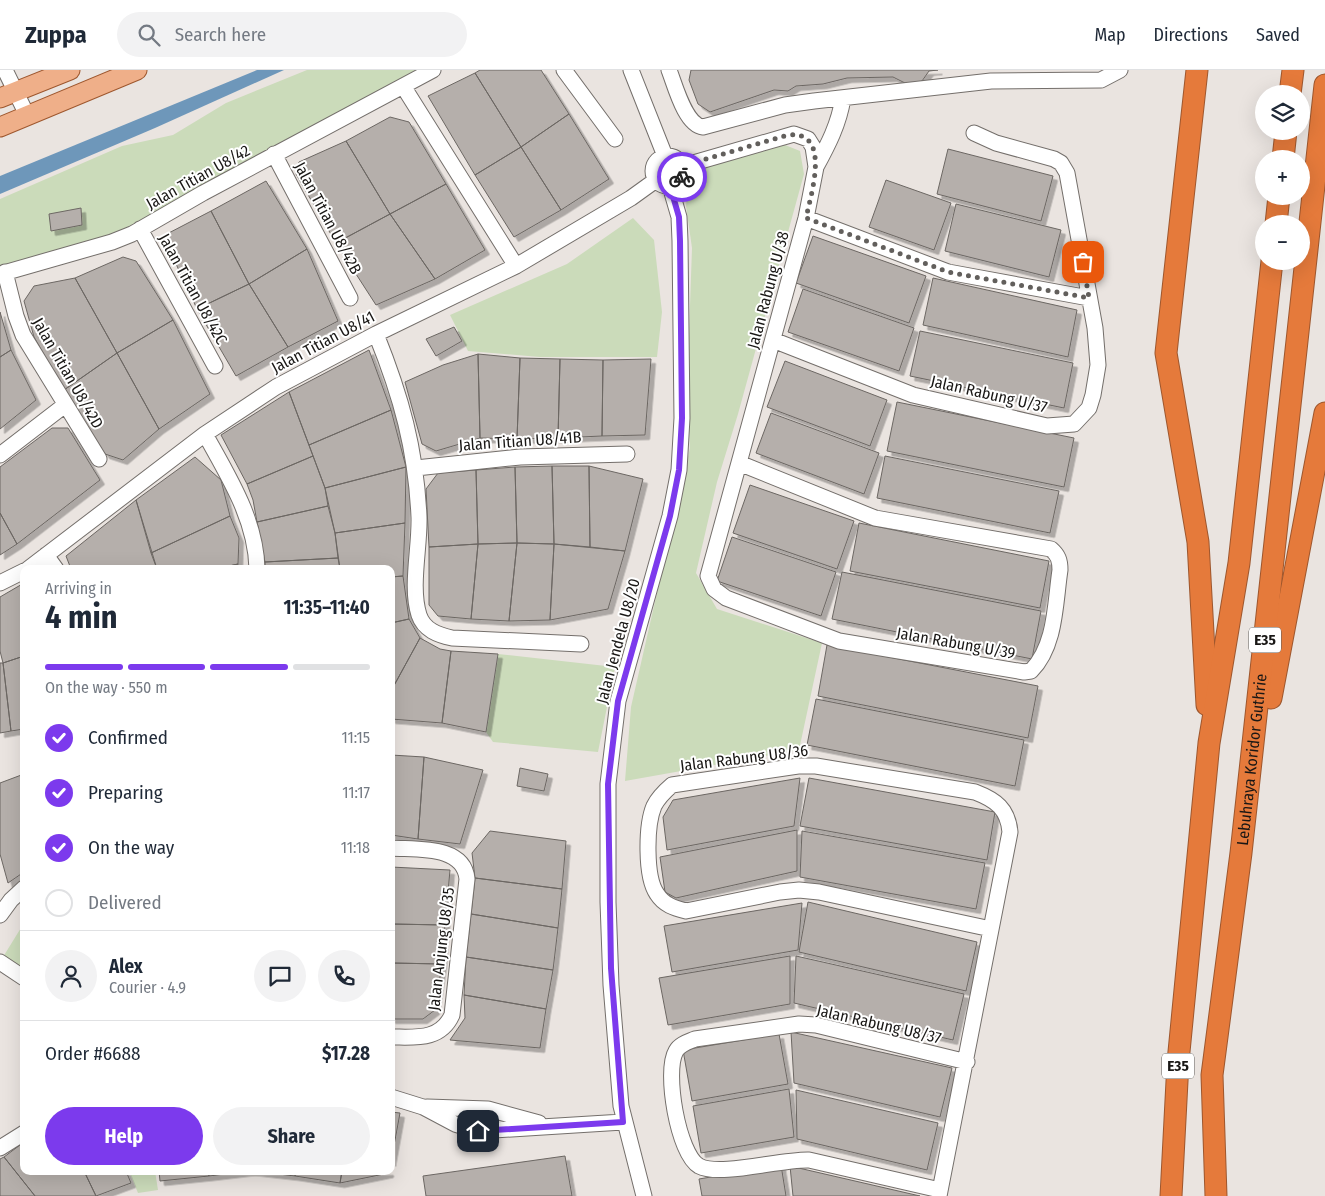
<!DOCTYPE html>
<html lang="en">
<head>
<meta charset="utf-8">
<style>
  :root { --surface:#fff; --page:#f2f2f3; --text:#1f2937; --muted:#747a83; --line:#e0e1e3; --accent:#7c3aed }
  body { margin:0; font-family:"Fira Sans Condensed",sans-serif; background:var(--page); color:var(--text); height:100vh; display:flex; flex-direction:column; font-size:19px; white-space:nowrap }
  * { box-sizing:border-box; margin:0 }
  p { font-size:16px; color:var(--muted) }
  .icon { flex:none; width:28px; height:28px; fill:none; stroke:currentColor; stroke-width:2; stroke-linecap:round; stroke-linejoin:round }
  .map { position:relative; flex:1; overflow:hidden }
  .panel { position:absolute; left:20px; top:495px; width:375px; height:610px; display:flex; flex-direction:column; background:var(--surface); border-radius:10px; box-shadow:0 5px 20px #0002 }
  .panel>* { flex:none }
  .controls { position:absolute; left:1255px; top:15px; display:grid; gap:10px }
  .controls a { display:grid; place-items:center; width:55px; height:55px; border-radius:50%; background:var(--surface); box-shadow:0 5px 20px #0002; font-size:25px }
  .pin { position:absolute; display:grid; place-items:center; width:42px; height:42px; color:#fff; margin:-21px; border-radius:10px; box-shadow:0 2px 8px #0006 }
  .courier { position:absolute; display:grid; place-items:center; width:50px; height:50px; margin:-25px; border:4px solid #7c3aed; border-radius:50%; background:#fff; color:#222; box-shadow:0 1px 6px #0007 }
  .headline em { font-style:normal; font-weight:700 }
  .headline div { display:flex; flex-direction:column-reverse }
  .headline { display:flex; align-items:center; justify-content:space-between; height:85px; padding:0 25px }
  h1 { font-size:32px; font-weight:700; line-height:38px }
  .bar { display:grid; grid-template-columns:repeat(4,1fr); gap:8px 5px; align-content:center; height:60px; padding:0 25px }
  .bar i { height:6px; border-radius:4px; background:var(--line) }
  .bar .active { background:var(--accent) }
  .bar p { grid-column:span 4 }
  .line { display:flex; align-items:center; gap:12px; padding:0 25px; border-top:1px solid var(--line) }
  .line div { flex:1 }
  .round { display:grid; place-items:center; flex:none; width:52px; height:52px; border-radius:26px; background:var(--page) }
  ol { padding:0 25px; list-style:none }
  li { display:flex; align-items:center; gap:15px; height:55px }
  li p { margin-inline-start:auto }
  li .icon { padding:5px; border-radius:50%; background:var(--accent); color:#fff; stroke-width:4 }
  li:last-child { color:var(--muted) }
  li i { width:28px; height:28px; border:2px solid var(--line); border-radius:50% }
  .cta { display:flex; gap:10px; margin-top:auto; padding:10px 25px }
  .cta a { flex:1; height:58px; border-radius:30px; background:var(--accent); color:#fff; font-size:20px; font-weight:700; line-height:58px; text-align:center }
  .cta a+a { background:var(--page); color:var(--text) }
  header { display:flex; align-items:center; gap:30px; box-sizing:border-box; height:70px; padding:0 25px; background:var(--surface); border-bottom:1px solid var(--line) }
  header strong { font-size:24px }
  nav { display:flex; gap:28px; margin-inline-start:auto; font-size:18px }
  .search { width:350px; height:45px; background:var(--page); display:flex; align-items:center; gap:12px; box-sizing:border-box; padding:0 18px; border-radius:28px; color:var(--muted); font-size:19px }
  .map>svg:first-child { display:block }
</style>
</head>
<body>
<header>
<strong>Zuppa</strong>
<div class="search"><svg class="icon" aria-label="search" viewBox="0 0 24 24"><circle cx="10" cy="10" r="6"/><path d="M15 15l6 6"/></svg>Search here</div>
<nav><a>Map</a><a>Directions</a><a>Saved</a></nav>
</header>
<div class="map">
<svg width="1325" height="1126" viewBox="0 0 1325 1126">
  <defs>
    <filter id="shadow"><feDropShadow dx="4.5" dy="4.5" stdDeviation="0" flood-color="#0004"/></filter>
  </defs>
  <rect width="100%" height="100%" fill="#eae4e0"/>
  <path fill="#cbdbba" d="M307,0H423L126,158L86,174L0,197V129L122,76L173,65L226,33Z
    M785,75L800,81L804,104L738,344L717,412L696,503L717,539L822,573L799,680L625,711L631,637L690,378L687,322L692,178L686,136L688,114L701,97Z
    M633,148L654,170L662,242L657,287H540L468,281L450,245L567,194Z
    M498,584L615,597L598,682L493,672L486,662Z
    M24,853V901L3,887Z
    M129,1101H155L158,1120L138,1123Z"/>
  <path fill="#6e97ba" d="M257,0H284L155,58L0,124V106Z"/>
  <path fill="#b5afab" stroke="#6c6763" filter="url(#shadow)" d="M480,0H541L569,44L521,77L475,3Z
    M691,0H938L929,1L922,11L915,14L905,13L893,7L847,8L823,14L796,16L788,21L774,20L710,42L698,34L689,10Z
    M475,3L521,77L475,105L428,26Z
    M569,44L609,109L561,140L521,77Z
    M390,47L409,52L446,114L390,144L346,71Z
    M346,71L390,144L336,173L296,104L299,92Z
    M521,77L561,140L514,167L475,105Z
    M948,79L1053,106L1041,151L937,124Z
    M886,110L951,133L934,180L869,157Z
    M266,111L307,179L249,214L211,141Z
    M446,114L485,180L435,209L390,144Z
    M956,134L1061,160L1049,207L945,181Z
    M81,138L82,155L51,161L49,144Z
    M211,141L249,214L197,239L163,166Z
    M390,144L435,209L376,235L336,173Z
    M813,166L926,206L909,253L796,213Z
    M307,179L338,251L288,277L249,214Z
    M123,187L136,191L173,250L117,283L75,208Z
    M75,208L117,283L64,320L34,267L24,231L34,216Z
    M933,208L1077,240L1068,287L923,255Z
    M249,214L288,277L236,306L197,239Z
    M803,219L914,258L899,301L788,262Z
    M0,242L11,280L0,287Z
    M173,250L210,324L159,359L117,283Z
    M454,257L462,271L436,286L426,269Z
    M920,261L1073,293L1064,338L910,306Z
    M11,280L36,330L0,359V287Z
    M369,280L391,340L309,375L289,322Z
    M117,283L159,359L123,390L105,384L64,320Z
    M478,284L480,368L436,381L422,374L405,312L443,295Z
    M478,284L520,288L517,369L480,368Z
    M520,288L560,289L558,368L517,369Z
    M560,289L603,290L602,366L558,368Z
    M651,289L645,365L602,366L603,290Z
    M785,291L887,330L870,376L767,337Z
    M289,322L313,386L247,414L221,365Z
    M897,332L1074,368L1064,417L887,381Z
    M391,340L406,397L325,418L309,375Z
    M771,343L879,383L864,424L756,383Z
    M52,358H68L100,410L17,474L0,443V397Z
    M313,386L325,418L328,436L257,452L253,430L247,414Z
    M885,386L1059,421L1050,463L877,428Z
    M195,387L221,410L230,446L151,483L136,430Z
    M552,396L554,474L517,473L515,397Z
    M552,396H589L590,477L554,474Z
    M589,396L643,409L625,481L590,477Z
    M406,397L405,453L335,463L325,418Z
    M515,397L517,473L478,474L476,400Z
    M476,400L478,474L429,477L426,419L438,403Z
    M750,415L854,451L837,499L733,463Z
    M136,430L157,499H71L66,486Z
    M328,436L335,463L338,488L265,492L257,452Z
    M0,443L17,474L0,485Z
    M230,446L239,468L238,494L216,499H157L151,483Z
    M405,453L403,506L391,507V499H340L335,463Z
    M859,453L1049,491L1040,538L850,501Z
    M732,467L836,502L821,546L717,511Z
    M517,473L554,474L550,550L509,551Z
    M517,473L509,551L471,549L478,474Z
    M478,474L471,549L438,546L429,535V477Z
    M554,474L625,481L608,539L550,550Z
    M338,488L340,499H265V492Z
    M238,494V499H216Z
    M842,502L1041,541L1032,589L832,549Z
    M403,506L409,549L391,553V507Z
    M24,513V586L3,593L0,581V527Z
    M409,549L420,568L391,621V553Z
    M420,568L440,579L451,581L442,653L391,649V621Z
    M827,575L1038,616L1028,668L818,626Z
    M451,581L498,584L486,662L442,653Z
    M24,586V659L11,661L3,593Z
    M0,593H3L11,661L0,663Z
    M816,629L1024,670L1015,716L807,675Z
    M391,685L424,687L418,769L391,765Z
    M424,687L483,700L460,774L418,769Z
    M520,698L548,704L544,721L517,716Z
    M24,704V802L8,813L0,784V713Z
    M800,708L794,756L667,780L663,747L673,730Z
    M809,708L995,742L987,790L800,756Z
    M797,760V801L676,828L665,822L660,787Z
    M490,761L566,771L562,819L475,808L472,783Z
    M802,761L985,793L976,839L800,807Z
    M391,797L450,800L445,855L391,854Z
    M475,808L562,819L558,858L471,844Z
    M808,832L977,872L966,921L799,882Z
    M802,833L798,880L672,902L664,856Z
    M471,844L558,858L553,900L466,887Z
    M391,854L445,855L442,894L391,893Z
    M790,886V934L668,955L659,908Z
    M796,886L964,924L953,970L794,933Z
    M466,887L553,900L546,939L464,925Z
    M391,893L442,894L435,940L423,949H391Z
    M464,925L546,939L540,978L450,970L465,948Z
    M791,962L952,998L940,1047L794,1013Z
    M779,964L788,1014L692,1031L683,980Z
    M789,1019L794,1067L701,1083L693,1036Z
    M796,1020L938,1053L927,1100L797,1069Z
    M391,1042L400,1043L391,1092Z
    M24,1072V1101H84L96,1126H35L4,1087Z
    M565,1086L572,1126H426L423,1106Z
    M4,1087L35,1126H0V1089Z
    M781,1095L786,1126H702L699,1109Z
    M790,1096L920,1126H793Z
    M84,1101H126L131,1113L96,1126Z
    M159,1101H208L209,1106L160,1111Z
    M208,1101H251L209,1106Z
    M251,1101H296L295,1106Z
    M296,1101H342L340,1113L295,1106Z
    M342,1101H389V1103L340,1113Z"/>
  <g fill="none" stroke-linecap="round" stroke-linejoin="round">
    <defs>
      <path id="minor" d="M5,0L27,45
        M564,0L615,69
        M631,0L665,86
        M669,0C675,15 685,55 703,57L785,35L814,31L991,11L1101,10L1120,0
        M403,16L516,196
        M274,84L350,228
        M653 101a15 15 0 1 1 30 0a15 15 0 1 1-30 0Z
        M683,96L794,64L808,69L813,77L816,97L806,148L708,506L714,519L726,528L839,571L1024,602L1031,601C1056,576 1055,533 1060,500C1060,490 1058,485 1051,479L875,448L739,393
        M816,97C828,75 839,54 843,28
        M806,148L948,202L1089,228
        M140,159L215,296
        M5,202L16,246L23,265L99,389
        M0,204L112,172L132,164L203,123L433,0
        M376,264C401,326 416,379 419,447C420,477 410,517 419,545C424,560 438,565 452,568L581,574
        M773,270L913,325L1047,356L1074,354L1089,338L1093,325L1098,295L1095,258L1067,103L1061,93L1054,89L996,73L974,63
        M205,364C228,406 256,449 257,499
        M0,385L65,335
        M416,398L520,387L627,384
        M46,485L56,499
        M28,499L205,364L276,317L376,264L516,196L631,128L656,110
        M0,513L24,501
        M391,778C417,780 464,775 467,809L452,945C440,971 415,967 391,967
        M0,845L11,830L24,818
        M0,892L24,908
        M391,1027L423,1037L455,1054L478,1061L623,1052
        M427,1037L488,1039L539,1053
        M0,1078L24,1063
        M940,1120L809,1090C781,1089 720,1107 699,1096C678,1084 664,1001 676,981C680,974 688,972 695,969L799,954L816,955L967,992
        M644,1126L621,1036L611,915L608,832V714L618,631L670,446L679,400L682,348L680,171L679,147L670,116
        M939,1126L1010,762C1008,739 996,730 975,722L816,696H798L672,715C665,721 658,728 654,736C646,755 645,807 657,824C664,835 674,838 686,841L780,822L799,820L819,822L991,859"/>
      <path id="major" d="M0,28L70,0
        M0,57L137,0"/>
      <g id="highway">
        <path d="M1197,0L1166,283L1198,472L1207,635"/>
        <path d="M1290,24L1293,0"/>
        <path d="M1283,89L1286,61"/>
        <path d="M1276,154L1279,126"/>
        <path d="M1271,628L1325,343"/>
        <path d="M1171,1126L1178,992L1209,673L1239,493L1272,191"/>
        <path id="s1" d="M1216,1126L1212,1005L1241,783L1325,15"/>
      </g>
    </defs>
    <use href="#minor" stroke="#746f6b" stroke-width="17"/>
    <use href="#major" stroke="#9e572e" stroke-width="21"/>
    <use href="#highway" stroke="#9e572e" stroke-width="23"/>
    <use href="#minor" stroke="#fff" stroke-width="15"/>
    <use href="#major" stroke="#efaf89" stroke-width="19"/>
    <use href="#highway" stroke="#e57a3b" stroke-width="21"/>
  </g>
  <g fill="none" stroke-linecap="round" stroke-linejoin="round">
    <path stroke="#625f5c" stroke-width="5" stroke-dasharray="0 9" d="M682,107V96L788,65C832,60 811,124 806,148L948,202L1089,228L1083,192"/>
    <path stroke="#7c3aed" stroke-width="6" d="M478,1061L623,1052L611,898L608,714L618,631L670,446L679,400L682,348L680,171L679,147L670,116L678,113L682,107"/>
  </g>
  <g text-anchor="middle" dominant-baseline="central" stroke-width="4" stroke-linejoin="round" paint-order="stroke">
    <g fill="#fff" stroke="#5e5d5b" stroke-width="1">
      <rect x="1249" y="557.5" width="32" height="25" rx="4"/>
      <rect x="1162" y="983.5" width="32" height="25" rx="4"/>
    </g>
    <g font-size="15" font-weight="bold" fill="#191715">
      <text x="1265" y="570">E35</text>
      <text x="1178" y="996">E35</text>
    </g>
    <g font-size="16" fill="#191715" stroke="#fff">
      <text transform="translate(198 107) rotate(-29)">Jalan Titian U8/42</text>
      <text transform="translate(328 148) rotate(62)">Jalan Titian U8/42B</text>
      <text transform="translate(193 219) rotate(61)">Jalan Titian U8/42C</text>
      <text transform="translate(768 220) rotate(-75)">Jalan Rabung U/38</text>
      <text transform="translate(323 272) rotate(-28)">Jalan Titian U8/41</text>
      <text transform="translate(68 303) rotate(60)">Jalan Titian U8/42D</text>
      <text transform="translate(989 324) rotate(13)">Jalan Rabung U/37</text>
      <text transform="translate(520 371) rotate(-4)">Jalan Titian U8/41B</text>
      <text transform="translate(618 571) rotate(-75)">Jalan Jendela U8/20</text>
      <text transform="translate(956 573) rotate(10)">Jalan Rabung U/39</text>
      <text transform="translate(744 688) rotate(-7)">Jalan Rabung U8/36</text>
      <text stroke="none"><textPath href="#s1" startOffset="439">Lebuhraya Koridor Guthrie</textPath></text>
      <text transform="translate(441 879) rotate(-83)">Jalan Anjung U8/35</text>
      <text transform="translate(879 954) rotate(13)">Jalan Rabung U8/37</text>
    </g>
  </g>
</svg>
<div class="controls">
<a><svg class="icon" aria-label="layers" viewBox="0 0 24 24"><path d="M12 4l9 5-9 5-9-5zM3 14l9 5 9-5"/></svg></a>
<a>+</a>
<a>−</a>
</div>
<div class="pin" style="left:1083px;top:192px;background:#ea580c"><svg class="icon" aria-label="bag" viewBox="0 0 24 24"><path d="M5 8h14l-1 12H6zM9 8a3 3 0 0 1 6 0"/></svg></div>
<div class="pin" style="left:478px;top:1061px;background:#1f2937"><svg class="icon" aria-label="home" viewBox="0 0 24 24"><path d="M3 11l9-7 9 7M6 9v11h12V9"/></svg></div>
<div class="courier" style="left:682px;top:107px"><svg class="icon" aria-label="bike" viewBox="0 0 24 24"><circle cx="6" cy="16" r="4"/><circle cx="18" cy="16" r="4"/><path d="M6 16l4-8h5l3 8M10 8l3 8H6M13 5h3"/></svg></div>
<section class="panel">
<div class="headline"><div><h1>4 min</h1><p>Arriving in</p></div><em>11:35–11:40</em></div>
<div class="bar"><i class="active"></i><i class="active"></i><i class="active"></i><i></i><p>On the way · 550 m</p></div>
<ol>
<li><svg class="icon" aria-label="check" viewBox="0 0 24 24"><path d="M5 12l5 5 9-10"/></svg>Confirmed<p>11:15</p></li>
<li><svg class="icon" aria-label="check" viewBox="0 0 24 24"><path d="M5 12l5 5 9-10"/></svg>Preparing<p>11:17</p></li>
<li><svg class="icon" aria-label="check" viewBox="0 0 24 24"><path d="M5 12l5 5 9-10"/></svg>On the way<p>11:18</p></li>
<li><i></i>Delivered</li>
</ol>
<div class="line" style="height:90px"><a class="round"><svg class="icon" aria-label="person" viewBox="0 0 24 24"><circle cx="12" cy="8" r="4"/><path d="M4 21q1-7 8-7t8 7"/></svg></a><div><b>Alex</b><p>Courier · 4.9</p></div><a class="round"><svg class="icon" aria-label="chat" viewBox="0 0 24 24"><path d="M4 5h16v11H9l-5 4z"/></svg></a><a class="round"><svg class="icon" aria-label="phone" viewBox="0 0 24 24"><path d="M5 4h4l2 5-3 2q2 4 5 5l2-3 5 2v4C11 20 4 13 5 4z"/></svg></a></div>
<div class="line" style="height:65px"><div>Order #6688</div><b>$17.28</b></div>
<div class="cta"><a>Help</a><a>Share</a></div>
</section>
</div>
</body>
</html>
